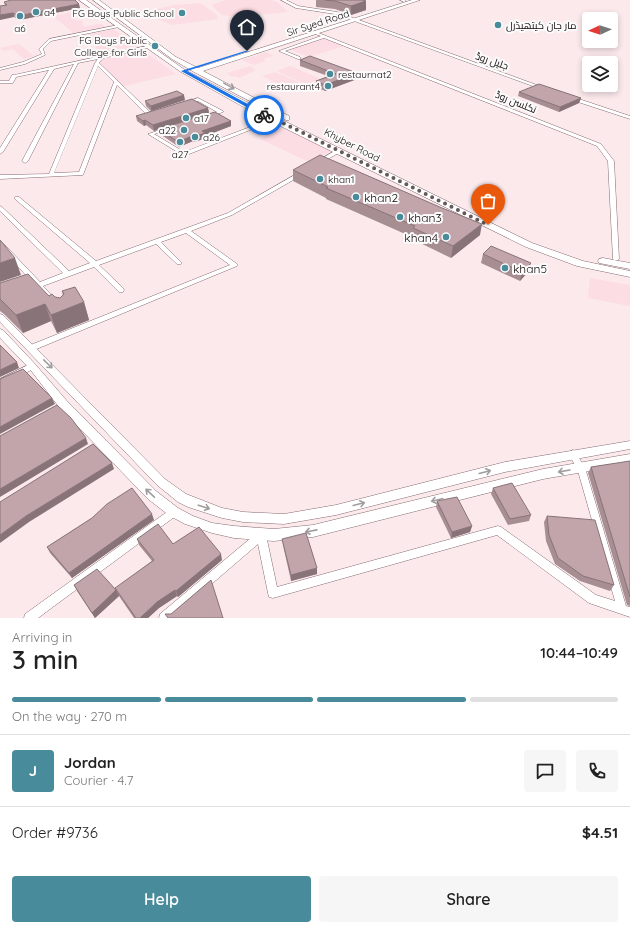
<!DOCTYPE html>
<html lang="en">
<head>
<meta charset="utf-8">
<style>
  :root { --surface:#fff; --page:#f6f6f6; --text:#222; --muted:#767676; --line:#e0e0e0; --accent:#488b9a }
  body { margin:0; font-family:Quicksand,Cairo,sans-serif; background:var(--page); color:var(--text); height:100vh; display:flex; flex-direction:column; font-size:15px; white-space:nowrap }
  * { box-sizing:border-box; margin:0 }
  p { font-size:13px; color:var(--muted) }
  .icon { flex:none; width:22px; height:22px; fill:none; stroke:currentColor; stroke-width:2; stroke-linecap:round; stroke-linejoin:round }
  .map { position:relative; height:618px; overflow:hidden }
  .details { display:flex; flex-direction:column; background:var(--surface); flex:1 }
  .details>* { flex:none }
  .needle { width:26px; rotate:266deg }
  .tools { position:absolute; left:582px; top:12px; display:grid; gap:8px }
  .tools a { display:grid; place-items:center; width:36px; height:36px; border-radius:4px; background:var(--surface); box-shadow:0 2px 6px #0003; font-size:20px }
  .pin { position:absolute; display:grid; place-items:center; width:34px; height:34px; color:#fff; margin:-41px -17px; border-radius:50% 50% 50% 0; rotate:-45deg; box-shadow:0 0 4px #0007 }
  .pin .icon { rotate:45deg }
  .courier { position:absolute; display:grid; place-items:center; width:40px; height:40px; margin:-20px; border:3px solid #1a73e8; border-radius:50%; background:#fff; color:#222; box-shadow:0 1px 5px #0007 }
  .headline em { font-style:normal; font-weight:600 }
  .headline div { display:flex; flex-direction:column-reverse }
  .headline { display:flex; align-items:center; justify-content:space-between; height:68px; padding:0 12px }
  h1 { font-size:26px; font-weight:600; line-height:30px }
  .bar { display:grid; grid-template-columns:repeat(4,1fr); gap:6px 4px; align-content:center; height:48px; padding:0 12px }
  .bar i { height:5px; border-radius:3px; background:var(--line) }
  .bar .current { background:var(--accent) }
  .bar p { grid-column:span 4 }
  .line { display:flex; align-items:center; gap:10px; padding:0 12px; border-top:1px solid var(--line) }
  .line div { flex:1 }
  .round { display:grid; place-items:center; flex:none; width:42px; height:42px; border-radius:4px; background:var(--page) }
  .button { display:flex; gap:8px; margin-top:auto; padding:8px 12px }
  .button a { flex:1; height:46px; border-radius:4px; background:var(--accent); color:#fff; font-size:16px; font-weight:600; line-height:46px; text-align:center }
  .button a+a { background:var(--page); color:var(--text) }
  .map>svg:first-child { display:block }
</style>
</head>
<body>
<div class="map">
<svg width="630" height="618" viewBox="0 0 630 618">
  <rect width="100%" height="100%" fill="#fbe9ec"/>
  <path fill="#fddde4" d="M225,0H271L277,2L288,12L236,17L222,15L211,5Z
    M200,3L217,15L218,19L172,25L157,19L147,11L175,5Z
    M83,10L85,13L73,17L77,21L81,20L83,22L82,24L85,27L97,24H102L105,27L73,33L53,16Z
    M113,29L176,74L120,87L93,59L102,56L88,35Z
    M323,38L344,46L309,57L289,49Z
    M19,44L34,56L24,59L13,49L4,51L0,48Z
    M266,52L274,56L263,59L266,61L254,65L242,60L254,56L257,58L256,56Z
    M250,66L256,70L239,78L235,76L232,77L227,73Z
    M290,66L323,80L310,86L277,71Z
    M275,72L306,85L292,91L262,76Z
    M282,127L331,151L309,162L260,139Z
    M590,278L630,285V306L588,298Z"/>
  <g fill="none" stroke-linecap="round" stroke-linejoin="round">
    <defs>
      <path id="street" d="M281,0H286L298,6L337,12L545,88L541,89L335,14L296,8Z
        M400,0H405L406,1L404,2Z
        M118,25H119V27L51,41L43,49L45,55L25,64L0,70V68L23,62L42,54L39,49L49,39Z
        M316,32L601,144L614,161L619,259L618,260H614L613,259L608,161L597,146L324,38L285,51L300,57V59H298L279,51L321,36L315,34L314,33Z
        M147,46L149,47L148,48L103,58L99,63L151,113H157V115L148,116L117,85L83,175L0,179V175L49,174L95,63L98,59L78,63L28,161L25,163L22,161L74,64L54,69L3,152L0,154V148L49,70L16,77L13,83H0V81H9L12,75H14ZM98,66L114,82L79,172L54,173Z
        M569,97H573L630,116V119L569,99Z
        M198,98L223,111V112L209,117H207V115L217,112L198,101L186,104L184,103Z
        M274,118L278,119L184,156L148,134L166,128H170V130L154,134L184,152Z
        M338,149L341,151L340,152L321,163H317L316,162Z
        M300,172L302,173V175L232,215L191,231L237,264L238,265L237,266L34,350H28L27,348L28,346L230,265L186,233L161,242L182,263L181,264H177L156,244L99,265L123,288L124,290L123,292H119L94,267L43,286L53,297L50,299H48L38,288L30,290H28L27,288L28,286L34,284L0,247V241L2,242L40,282L63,273L0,211V206L2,207L69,271L90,263L15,199V197H19L96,261L228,213Z
        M32,363L35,364L36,366L35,368L0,386V379Z
        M573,450L576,452L586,471L626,606L630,607V617L589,603L497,535L273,598L269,597L268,593L258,544L172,618H159L160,614L258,532L261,531L264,532L266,535L277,587L498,526L501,527L596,595L615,601L578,471L569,454L570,452Z
        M174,508L177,509L179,512L177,515L38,618H24L25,614L171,509Z"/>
      <path id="secondary" d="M0,314L3,315L165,479L186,494L222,508L243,512L284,514L336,505L505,462L630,441V449L505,472L336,515L284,524L243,522L222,518L188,507L178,502L157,485L0,322Z
        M0,329L3,330L35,364L67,401L156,491L178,508L193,516L212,523L234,526L274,529L313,525L543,469L630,454V464L543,479L313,537L274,541L234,538L212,533L185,524L170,516L148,499L59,407L29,368L0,338Z"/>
      <path id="primary" d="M79,0H86L185,70L264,111L532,243L583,261L630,271V277L577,266L526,247L258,115L181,72Z
        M93,0H99L176,57L198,68L412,0H420L203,71L289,116V120H286L194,72L172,59Z
        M603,258L630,263V269L599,263L598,261L599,259Z"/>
    </defs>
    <use href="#street" stroke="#866c71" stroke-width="1"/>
    <use href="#secondary" stroke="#866c71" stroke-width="1"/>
    <use href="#primary" stroke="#866c71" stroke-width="1"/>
    <use href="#street" fill="#fff" fill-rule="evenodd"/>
    <use href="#secondary" fill="#fff" fill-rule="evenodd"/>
    <use href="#primary" fill="#fff" fill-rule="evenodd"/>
  </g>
  <path fill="#a78e93" d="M316,0H362L366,1V10L351,15L335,9L316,7Z
    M4,2L80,8L19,20L14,17L5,6Z
    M300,60L357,73V79L325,91L316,87V81L328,76L300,66Z
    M519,92L581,98L579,103L559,112L518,96Z
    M185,100L151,111L146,106L145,101Z
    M208,108L209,113L154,131L146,125L144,126L137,121L136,116Z
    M231,121V126L205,136L206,138L194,142L193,141L179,147L160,134L159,129Z
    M293,170L480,235L451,258L412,239V237L326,199V198L293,181Z
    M483,254L528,272L520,281L481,263Z
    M0,283L55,297L60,298L63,296L62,291L84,302L89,320L57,333L51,321L23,333L4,314L0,311Z
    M630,461V606L627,605L588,473L591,467Z
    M493,488L531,515L529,521L508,525L491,494Z
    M437,501L472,526L470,532L451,538L436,507Z
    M547,516L614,585L610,591L580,581L555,564L546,541L544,522Z
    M92,518L154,520L72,578L50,553L47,547Z
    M137,539L173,544L222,560L178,597L177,596L159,608L148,618H134L119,596L95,618L77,591L74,585L115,589L152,561L139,545Z
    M282,539L317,574L291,581L283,545Z"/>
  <path fill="#887478" d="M366,1V10L351,15V6Z
    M79,4L80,8L19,20L18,16Z
    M13,13L14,17L0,20V15Z
    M357,73V79L325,91V85Z
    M184,95L185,100L151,111V106Z
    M581,98L579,103L559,112L560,107Z
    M208,108L209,113L154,131L153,125Z
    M145,120L146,125L144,126L143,121Z
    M231,121V126L205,136L206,138L194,142L193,137L202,131Z
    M192,136L193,141L179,147L178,142Z
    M482,224L480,235L451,258L453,246Z
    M15,258L21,275L0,282V263Z
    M531,263L528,272L520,281L522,272Z
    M84,302L89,320L57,333L51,315Z
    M45,304L51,321L23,333L16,315Z
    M17,362L19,368L0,377V370Z
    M52,398L55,404L0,434V427Z
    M86,438L88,444L0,497V489Z
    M112,463L114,469L29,522L0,543V535L26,516Z
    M152,514L154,520L72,578L69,573Z
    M472,526L470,532L451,538L452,532Z
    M221,554L222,560L178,597L176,591Z
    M317,568V574L291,581V575Z
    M116,590L119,596L95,618L92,613Z
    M175,590L177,596L159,608L148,618H140L157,602Z"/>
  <path fill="#c2a5ab" stroke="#887478" d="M11,0H75L79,4L18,16L13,13L0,15V6L7,5L4,2Z
    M325,0H362L366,1L351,6L335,1Z
    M310,56L357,73L325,85L316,81L336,74L300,60Z
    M539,84L581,98L560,107L519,92Z
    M177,91L184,95L151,106L145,101Z
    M192,99L208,108L153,125L145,120L143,121L136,116Z
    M215,112L231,121L202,131L205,133L193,137L192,136L178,142L159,129Z
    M320,155L442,208L482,224L453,246L413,228L415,226L326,188L328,187L293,170Z
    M0,240L15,258L0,263Z
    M491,246L531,263L522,272L483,254Z
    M28,274L49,296L52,294L55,297L60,298L64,294L62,291L75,287L84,302L51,315L45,304L16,315L0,299V283Z
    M0,345L17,362L0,370Z
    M23,369L52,398L0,427V379Z
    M57,405L71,418L86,438L0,489V436Z
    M93,444L112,463L26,516L0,535V502Z
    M630,461V597L591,467Z
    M512,483L531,515L510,519L493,488Z
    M132,488L152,514L69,573L47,547L92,518L107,504Z
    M457,497L472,526L452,532L437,501Z
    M547,516L595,520L614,585L583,576L558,558L549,535Z
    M158,524L173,544L199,527L221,554L176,591L175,590L157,602L140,618H136L115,588L154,560L137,539Z
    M306,533L317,568L291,575L282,539Z
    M97,569L116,590L92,613L74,585Z
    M211,580L223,618H168L165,614H171Z"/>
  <defs><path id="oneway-shaft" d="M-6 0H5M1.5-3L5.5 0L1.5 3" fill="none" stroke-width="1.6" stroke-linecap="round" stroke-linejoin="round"/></defs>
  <g stroke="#a19d9e">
    <use href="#oneway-shaft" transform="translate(229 86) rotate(29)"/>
    <use href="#oneway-shaft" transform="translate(48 364) rotate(44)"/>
    <use href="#oneway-shaft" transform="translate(564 471) rotate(170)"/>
    <use href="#oneway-shaft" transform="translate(485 472) rotate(-15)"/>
    <use href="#oneway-shaft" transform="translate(150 493) rotate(-137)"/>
    <use href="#oneway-shaft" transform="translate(437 500) rotate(166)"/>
    <use href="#oneway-shaft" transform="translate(359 504) rotate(-14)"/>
    <use href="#oneway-shaft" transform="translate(204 507) rotate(18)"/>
    <use href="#oneway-shaft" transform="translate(311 531) rotate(169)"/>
  </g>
  <path fill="#1a73e8" d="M245,51H249L187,71L266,114V116H263L181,71Z"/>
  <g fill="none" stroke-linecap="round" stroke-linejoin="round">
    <path stroke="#65585a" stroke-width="4" stroke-dasharray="0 7.2" d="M264,115L279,121L488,225"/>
  </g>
  <g fill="#488b9a" stroke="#fbfbfb" stroke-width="1.5">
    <circle cx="36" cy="12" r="4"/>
    <circle cx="182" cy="13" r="4"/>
    <circle cx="20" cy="16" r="4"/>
    <circle cx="498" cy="25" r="4"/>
    <circle cx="155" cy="46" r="4"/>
    <circle cx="330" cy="74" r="4"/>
    <circle cx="328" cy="86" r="4"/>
    <circle cx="186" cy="118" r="4"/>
    <circle cx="184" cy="130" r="4"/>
    <circle cx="195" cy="137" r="4"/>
    <circle cx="180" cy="142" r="4"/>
    <circle cx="320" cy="179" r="4"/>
    <circle cx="356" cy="197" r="4"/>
    <circle cx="400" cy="217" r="4"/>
    <circle cx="446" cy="237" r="4"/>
    <circle cx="505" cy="268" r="4"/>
  </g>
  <g text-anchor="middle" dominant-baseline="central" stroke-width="4" stroke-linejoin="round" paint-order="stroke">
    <g font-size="10" fill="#140a0c" stroke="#fbfbfb" text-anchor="start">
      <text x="44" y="12">a4</text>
      <text x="174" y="13" text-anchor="end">FG Boys Public School</text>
      <text x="506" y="25">مار جان کیتھیڈرل</text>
      <text x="20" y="28" text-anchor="middle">a6</text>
      <text x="147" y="40" text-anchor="end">FG Boys Public<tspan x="147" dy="12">College for Girls</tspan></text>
      <text x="338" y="74">restaurnat2</text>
      <text x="320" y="86" text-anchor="end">restaurant4</text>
      <text x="194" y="118">a17</text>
      <text x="176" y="130" text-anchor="end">a22</text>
      <text x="203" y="137">a26</text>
      <text x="180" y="154" text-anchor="middle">a27</text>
      <text x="328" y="179">khan1</text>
    </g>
    <g font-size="10" fill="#140a0c" stroke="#fbfbfb">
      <text transform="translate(318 23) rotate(-18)">Sir Syed Road</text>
      <text transform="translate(492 61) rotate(19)">جلیل روڈ</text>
      <text transform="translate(516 102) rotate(22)">نکلسن روڈ</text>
      <text transform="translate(352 145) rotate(27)">Khyber Road</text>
    </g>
    <g font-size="12" fill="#140a0c" stroke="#fbfbfb" text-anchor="start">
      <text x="364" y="197">khan2</text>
      <text x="408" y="217">khan3</text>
      <text x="438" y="237" text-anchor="end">khan4</text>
      <text x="513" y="268">khan5</text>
    </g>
  </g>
</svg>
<div class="tools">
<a><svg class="needle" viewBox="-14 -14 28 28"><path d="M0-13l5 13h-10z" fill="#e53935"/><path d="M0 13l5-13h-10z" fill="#767676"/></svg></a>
<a><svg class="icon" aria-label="layers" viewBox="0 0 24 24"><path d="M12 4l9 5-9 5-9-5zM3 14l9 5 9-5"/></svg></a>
</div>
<div class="pin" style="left:488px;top:225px;background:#ea580c"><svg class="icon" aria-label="bag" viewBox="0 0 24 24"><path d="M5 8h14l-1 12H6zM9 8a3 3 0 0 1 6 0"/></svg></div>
<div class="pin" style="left:247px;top:51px;background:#1f2937"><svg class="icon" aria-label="home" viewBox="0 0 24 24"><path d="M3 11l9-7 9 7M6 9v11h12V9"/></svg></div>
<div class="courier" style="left:264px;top:115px"><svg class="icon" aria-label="bike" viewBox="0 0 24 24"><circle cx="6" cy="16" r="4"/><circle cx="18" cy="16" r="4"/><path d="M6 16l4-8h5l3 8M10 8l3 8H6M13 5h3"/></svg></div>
</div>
<section class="details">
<div class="headline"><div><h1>3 min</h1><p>Arriving in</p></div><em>10:44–10:49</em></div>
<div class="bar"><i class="current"></i><i class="current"></i><i class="current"></i><i></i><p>On the way · 270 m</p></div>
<div class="line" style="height:72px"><b class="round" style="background:var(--accent);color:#fff">J</b><div><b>Jordan</b><p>Courier · 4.7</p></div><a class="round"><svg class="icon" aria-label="chat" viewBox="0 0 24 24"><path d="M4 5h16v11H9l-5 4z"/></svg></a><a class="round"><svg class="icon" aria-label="phone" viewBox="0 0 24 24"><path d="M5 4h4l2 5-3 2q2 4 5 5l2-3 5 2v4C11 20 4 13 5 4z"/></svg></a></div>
<div class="line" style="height:52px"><div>Order #9736</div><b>$4.51</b></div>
<div class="button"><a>Help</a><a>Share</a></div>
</section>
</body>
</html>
